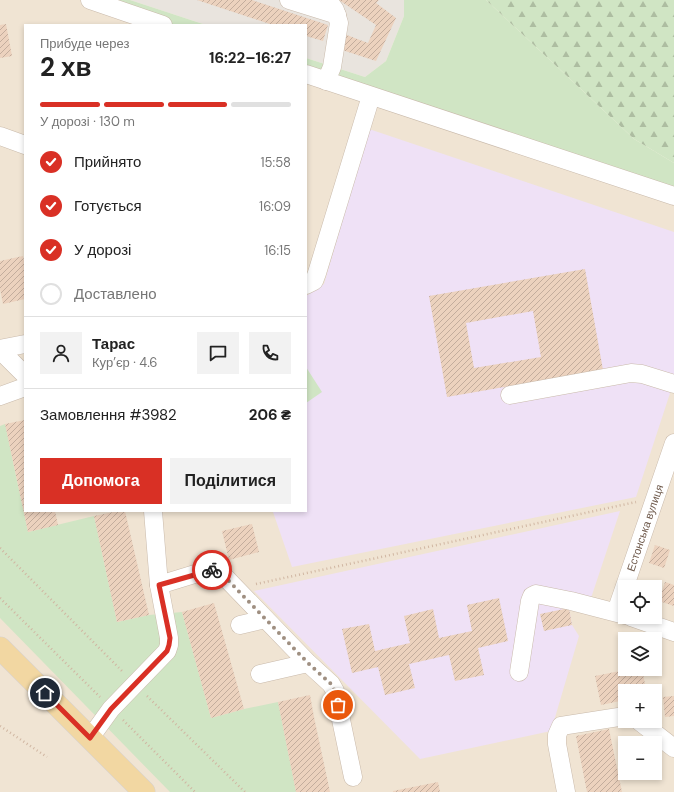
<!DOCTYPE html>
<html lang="uk">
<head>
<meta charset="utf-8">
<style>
  :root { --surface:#fff; --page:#f2f2f2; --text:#222; --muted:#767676; --line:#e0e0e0; --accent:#d93025 }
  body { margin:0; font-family:"DM Sans",sans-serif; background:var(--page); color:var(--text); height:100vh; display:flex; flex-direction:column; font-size:15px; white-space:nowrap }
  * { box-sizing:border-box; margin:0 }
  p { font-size:13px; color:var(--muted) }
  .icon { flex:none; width:22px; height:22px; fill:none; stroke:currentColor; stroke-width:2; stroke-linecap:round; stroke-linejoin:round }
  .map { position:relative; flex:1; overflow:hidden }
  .details { position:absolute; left:24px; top:24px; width:283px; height:488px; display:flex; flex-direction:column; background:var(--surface); border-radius:0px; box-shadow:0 2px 6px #0003 }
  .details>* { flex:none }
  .buttons { position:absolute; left:618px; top:580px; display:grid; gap:8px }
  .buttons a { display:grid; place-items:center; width:44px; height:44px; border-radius:0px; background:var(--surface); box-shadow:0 2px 6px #0003; font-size:20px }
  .pin { position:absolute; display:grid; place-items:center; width:34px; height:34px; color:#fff; margin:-17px; border:2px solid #fff; border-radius:50%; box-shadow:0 1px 4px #0007 }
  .courier { position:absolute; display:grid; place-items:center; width:40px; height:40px; margin:-20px; border:3px solid #d93025; border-radius:50%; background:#fff; color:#222; box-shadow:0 1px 5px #0007 }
  .summary em { font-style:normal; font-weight:700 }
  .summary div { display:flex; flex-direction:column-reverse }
  .summary { display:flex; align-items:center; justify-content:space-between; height:68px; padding:0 16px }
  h1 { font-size:26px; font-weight:700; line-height:30px }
  .bar { display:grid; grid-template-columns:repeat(4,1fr); gap:6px 4px; align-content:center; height:48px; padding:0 16px }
  .bar i { height:5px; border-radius:3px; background:var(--line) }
  .bar .current { background:var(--accent) }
  .bar p { grid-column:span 4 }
  .line { display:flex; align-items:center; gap:10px; padding:0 16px; border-top:1px solid var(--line) }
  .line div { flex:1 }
  .round { display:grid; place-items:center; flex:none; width:42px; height:42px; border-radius:0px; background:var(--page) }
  ol { padding:0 16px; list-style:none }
  li { display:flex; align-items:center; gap:12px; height:44px }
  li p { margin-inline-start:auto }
  li .icon { padding:4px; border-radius:50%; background:var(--accent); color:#fff; stroke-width:4 }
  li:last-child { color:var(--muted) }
  li i { width:22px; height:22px; border:2px solid var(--line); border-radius:50% }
  .button { display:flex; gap:8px; margin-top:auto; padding:8px 16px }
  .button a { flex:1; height:46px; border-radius:0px; background:var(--accent); color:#fff; font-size:16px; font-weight:700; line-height:46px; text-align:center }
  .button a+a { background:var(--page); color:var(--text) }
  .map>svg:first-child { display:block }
</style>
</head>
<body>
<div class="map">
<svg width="674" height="792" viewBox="0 0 674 792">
  <defs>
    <pattern id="forest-firs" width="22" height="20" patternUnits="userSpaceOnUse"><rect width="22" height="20" fill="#d0e5c4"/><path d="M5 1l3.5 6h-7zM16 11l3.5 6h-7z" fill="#adbda1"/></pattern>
    <pattern id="building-hatch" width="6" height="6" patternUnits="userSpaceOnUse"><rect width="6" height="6" fill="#ecd2be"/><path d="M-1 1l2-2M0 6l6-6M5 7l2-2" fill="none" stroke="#c3ad9d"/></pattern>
  </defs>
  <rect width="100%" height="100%" fill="#f9f2e4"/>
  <path fill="#f0e4d3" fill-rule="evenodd" d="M0,0H90L163,25H25V511H306V74L674,196V792H0ZM625,587H655V617H625ZM625,639H655V669H625ZM625,691H655V721H625ZM625,743H655V773H625Z"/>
  <path fill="#e9e4de" d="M130,0H404V16L386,61L365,77L306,58V25H206Z"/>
  <path fill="#efe1f6" d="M369,129L674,232V381L636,497L292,567L273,512L269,511H306V296L324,284Z
    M620,511L590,601L569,608L572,625L579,636L551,731L420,759L254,591Z"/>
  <path fill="#d0e5c4" d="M90,0H130L206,25H163Z
    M404,0H486L634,139L674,163V196L306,74V58L365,77L386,61L404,16Z
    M306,367L322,392L306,403Z
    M5,424L28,532L94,516L117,622L149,615L182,612L211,718L244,709L278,702L296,792H170L0,618V426Z"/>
  <path fill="url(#forest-firs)" d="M486,0H674V163L634,139Z"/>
  <path fill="url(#building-hatch)" fill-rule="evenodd" d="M197,0H252L328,25L323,41L306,36V25H273Z
    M339,0H379L376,3L396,18L376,61L339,49L344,34L368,43L376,25Z
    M6,24L12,56L0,58V25Z
    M23,256L25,264V299L3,304L0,289V261Z
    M585,269L603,370L447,397L429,296ZM533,311L541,357L474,368L466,323Z
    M25,420V511H55L58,525L28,532L5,424Z
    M118,511H125L149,615L117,622L94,516Z
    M252,524L259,552L229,560L222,531Z
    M655,545L670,550L664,568L649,563Z
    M665,582L674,585V606L659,601Z
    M499,598L508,641L478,648L484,675L455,681L449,655L409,664L415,688L385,695L378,667L352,673L342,629L369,624L375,651L410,643L404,616L433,609L439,638L472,631L467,605Z
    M214,603L244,709L211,718L182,612Z
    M569,608L572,625L544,631L540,614Z
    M630,669H642L646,689L625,691V700L601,705L595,676Z
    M310,695L314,717L330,792H296L278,702Z
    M674,696V716L665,717L663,697Z
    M609,729L622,792H587L576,736Z
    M438,782L440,792H393V791Z"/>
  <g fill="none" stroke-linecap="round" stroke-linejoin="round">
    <defs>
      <g id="minor">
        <path d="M90,0L163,25"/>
        <path d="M289,0L337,15"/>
        <path d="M306,74L674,196"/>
        <path d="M326,81L332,67L339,23L335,10L328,0"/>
        <path d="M0,136L25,145"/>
        <path d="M306,285L314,281L317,273L371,96"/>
        <path d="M0,349L25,344"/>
        <path d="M0,350L25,375"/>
        <path d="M510,395L631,373L642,374L674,384"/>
        <path d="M0,396L25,387"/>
        <path d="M159,585L211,569L218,570L224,576L308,663L331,684L335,691L353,777"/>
        <path id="s1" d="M616,612L674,443"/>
        <path d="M631,617L674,632"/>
        <path d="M240,625L265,619"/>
        <path d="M519,672L530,601L532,596L536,594L571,601L625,615"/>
        <path d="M260,674L308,663"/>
        <path d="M639,721L674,748"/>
        <path d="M90,738L111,709L167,651L169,645V638L159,585L153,511"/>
        <path d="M566,792L557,744V735L561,726L625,716"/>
      </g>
      <path id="major" d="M0,648L144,792"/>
    </defs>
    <use href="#minor" stroke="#c9baab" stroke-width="19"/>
    <use href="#major" stroke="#d7d1cd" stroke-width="23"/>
    <path stroke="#d0b6a2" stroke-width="2.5" stroke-dasharray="1 3" stroke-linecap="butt" d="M0,548L123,672
      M256,584L636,502
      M0,598L100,697
      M147,696L245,792
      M123,720L195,792
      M0,726L47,757"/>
    <use href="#minor" stroke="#fff" stroke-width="18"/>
    <use href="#major" stroke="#f2d7a2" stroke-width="22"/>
  </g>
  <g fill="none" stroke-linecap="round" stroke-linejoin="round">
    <path stroke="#9f8f81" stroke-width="4" stroke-dasharray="0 7.2" d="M212,570H218L224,576L308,663L331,684L335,691L338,705"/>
    <path stroke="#d93025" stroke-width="5" d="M45,693L90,738L111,709L167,651L169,645L170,638L159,585L212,570"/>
  </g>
  <g text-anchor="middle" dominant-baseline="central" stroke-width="3.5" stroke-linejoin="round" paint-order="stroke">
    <g font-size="11" fill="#6f5a4c" stroke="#fdf6e9">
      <text stroke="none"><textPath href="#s1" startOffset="89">Естонська вулиця</textPath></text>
    </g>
  </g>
</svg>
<div class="buttons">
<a><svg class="icon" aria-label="locate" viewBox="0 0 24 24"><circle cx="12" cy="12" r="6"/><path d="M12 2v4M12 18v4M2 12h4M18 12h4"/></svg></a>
<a><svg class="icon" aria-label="layers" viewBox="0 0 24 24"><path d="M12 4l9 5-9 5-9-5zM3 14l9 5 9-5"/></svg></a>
<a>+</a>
<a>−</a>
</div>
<div class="pin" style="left:338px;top:705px;background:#ea580c"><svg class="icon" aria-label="bag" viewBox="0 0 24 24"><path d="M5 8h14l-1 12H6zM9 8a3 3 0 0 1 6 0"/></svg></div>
<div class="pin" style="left:45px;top:693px;background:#1f2937"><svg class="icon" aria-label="home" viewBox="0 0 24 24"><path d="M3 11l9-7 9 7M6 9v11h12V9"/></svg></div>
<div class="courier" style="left:212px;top:570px"><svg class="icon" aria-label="bike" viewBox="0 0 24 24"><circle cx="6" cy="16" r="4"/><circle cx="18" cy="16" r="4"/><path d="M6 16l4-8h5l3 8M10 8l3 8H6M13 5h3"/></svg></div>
<section class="details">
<div class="summary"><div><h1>2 хв</h1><p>Прибуде через</p></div><em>16:22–16:27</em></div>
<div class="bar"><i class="current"></i><i class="current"></i><i class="current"></i><i></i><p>У дорозі · 130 m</p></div>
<ol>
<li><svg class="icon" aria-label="check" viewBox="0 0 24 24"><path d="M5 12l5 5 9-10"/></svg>Прийнято<p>15:58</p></li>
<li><svg class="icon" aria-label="check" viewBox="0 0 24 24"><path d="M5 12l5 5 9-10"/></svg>Готується<p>16:09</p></li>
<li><svg class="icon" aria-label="check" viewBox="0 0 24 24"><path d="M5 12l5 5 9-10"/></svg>У дорозі<p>16:15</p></li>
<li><i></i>Доставлено</li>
</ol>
<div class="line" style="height:72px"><a class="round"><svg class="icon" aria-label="person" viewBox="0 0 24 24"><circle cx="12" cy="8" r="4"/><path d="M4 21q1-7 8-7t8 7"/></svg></a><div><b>Тарас</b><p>Кур’єр · 4.6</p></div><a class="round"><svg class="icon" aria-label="chat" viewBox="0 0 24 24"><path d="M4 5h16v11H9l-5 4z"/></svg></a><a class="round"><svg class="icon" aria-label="phone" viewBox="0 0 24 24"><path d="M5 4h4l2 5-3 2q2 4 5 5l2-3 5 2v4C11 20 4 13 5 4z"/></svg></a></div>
<div class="line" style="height:52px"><div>Замовлення #3982</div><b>206 ₴</b></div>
<div class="button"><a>Допомога</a><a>Поділитися</a></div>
</section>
</div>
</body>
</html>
